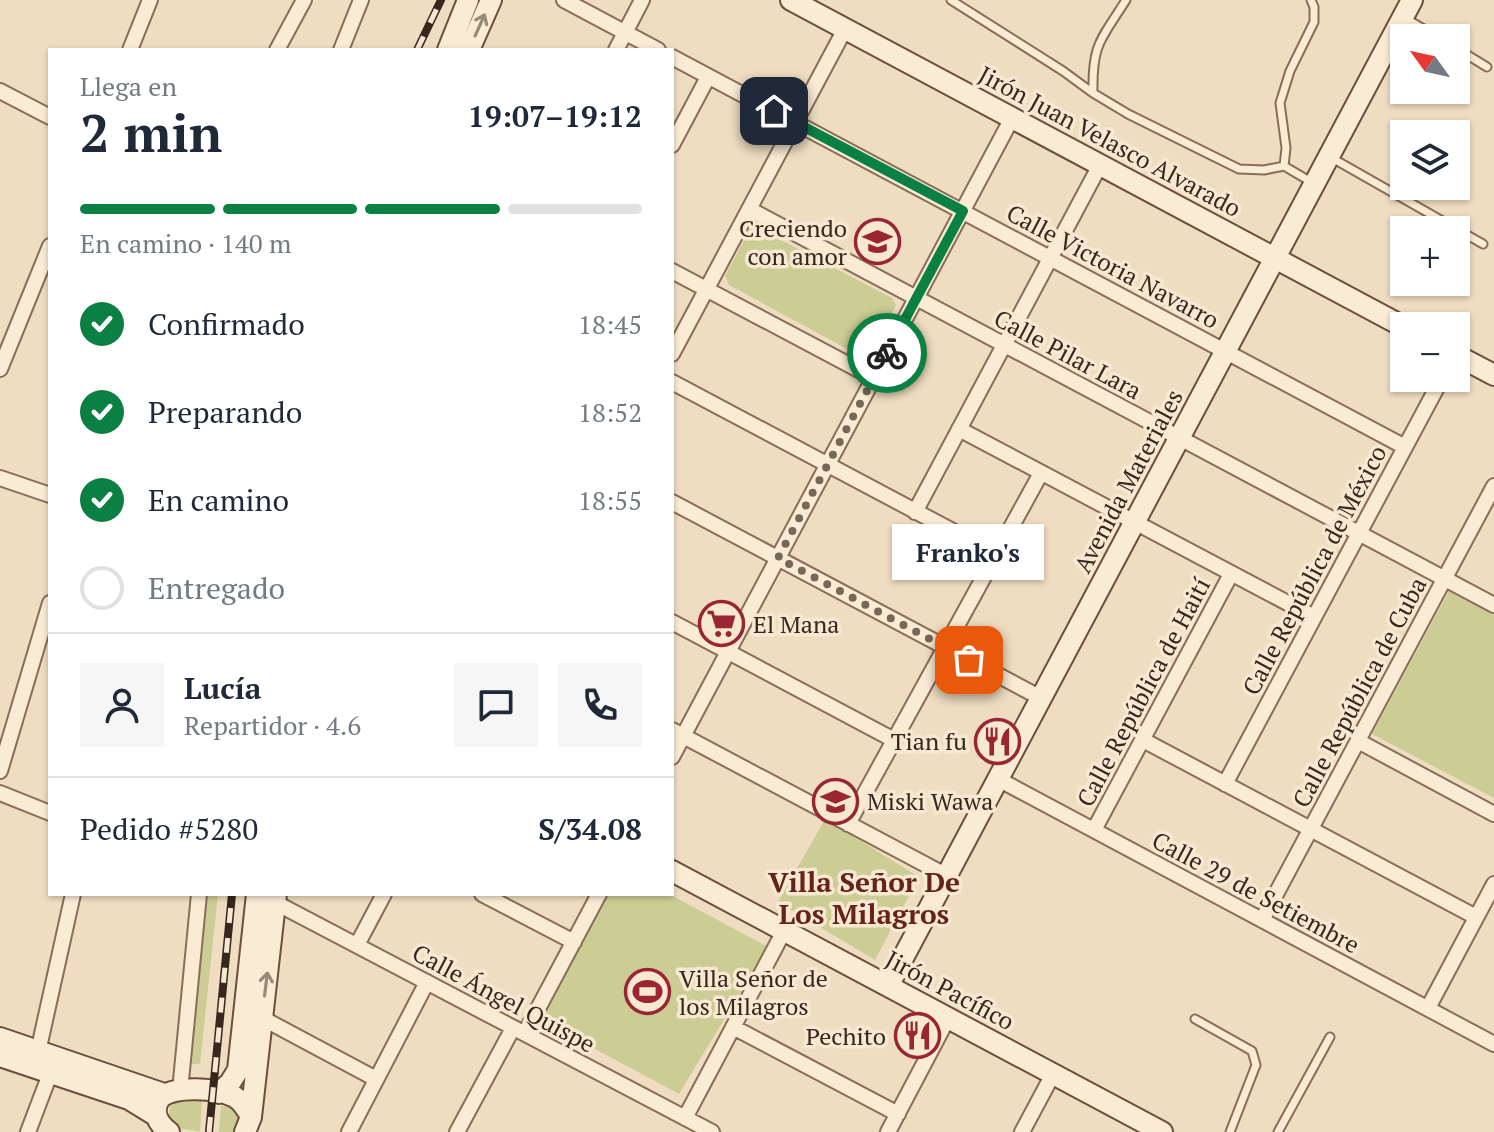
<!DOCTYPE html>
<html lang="es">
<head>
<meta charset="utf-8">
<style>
  :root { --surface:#fff; --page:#f6f6f7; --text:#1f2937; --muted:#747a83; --line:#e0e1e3; --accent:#0b8043 }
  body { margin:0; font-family:"PT Serif",serif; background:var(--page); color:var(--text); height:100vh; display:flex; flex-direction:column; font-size:30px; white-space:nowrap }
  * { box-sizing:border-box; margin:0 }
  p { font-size:26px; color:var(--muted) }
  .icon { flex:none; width:44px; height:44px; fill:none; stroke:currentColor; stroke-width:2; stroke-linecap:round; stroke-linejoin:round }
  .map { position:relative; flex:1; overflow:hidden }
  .side { position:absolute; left:48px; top:48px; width:626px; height:848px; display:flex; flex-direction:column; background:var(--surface); border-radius:0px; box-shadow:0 2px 6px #0004 }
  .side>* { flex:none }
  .needle { width:52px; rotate:303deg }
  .fabs { position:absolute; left:1390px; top:24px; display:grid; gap:16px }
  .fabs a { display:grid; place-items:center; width:80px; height:80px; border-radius:0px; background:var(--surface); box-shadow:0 2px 6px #0004; font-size:40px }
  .pin { position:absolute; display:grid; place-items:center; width:68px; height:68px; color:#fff; margin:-34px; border-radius:16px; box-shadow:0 4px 12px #0006 }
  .courier { position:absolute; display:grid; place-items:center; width:80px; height:80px; margin:-40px; border:6px solid #0b8043; border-radius:50%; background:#fff; color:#222; box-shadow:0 2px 10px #0007 }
  .bubble { position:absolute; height:56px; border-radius:0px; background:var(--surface); box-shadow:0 2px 6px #0004; font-size:26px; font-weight:700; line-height:56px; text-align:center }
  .summary em { font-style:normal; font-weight:700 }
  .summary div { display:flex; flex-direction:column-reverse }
  .summary { display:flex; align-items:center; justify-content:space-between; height:136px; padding:0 32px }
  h1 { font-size:52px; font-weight:700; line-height:60px }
  .bar { display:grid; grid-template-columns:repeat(4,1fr); gap:12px 8px; align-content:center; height:96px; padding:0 32px }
  .bar i { height:10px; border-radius:6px; background:var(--line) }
  .bar .current { background:var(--accent) }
  .bar p { grid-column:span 4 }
  .line { display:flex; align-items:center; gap:20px; padding:0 32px; border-top:2px solid var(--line) }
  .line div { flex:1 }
  .round { display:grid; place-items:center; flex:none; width:84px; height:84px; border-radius:0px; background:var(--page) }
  ol { padding:0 32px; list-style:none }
  li { display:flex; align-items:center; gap:24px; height:88px }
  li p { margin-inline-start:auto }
  li .icon { padding:8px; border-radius:50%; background:var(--accent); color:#fff; stroke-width:4 }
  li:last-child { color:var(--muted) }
  li i { width:44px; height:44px; border:4px solid var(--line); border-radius:50% }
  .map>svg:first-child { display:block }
</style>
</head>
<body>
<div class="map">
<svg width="1494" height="1132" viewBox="0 0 1494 1132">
  <rect width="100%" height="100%" fill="#efddc1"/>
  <path fill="#cccd95" d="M758,228L892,298L896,305L876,342L849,350L729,285L725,276L750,229Z
    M1449,591L1494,615V798L1372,734Z
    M825,819L919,877L875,960L778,902Z
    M208,894H218L200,1064H190Z
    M606,894H669L768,947L679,1094L541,1020Z
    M185,1098L202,1100L200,1132L174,1127L168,1121L170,1107Z
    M221,1106L236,1108L243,1115L241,1132H219Z"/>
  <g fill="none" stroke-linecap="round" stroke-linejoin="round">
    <defs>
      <path id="lane" d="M951,0L1063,71L1093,93
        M1126,0C1101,40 1092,43 1093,93L1128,114L1239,169L1264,170L1284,166L1313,183
        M1405,18L1439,38
        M1456,48L1487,67
        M1332,158L1483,244
        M1284,166L1286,148L1280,103L1290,71L1314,22V7L1311,0
        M1195,1019L1252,1051L1256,1065L1230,1132
        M1278,1132L1330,1037"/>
      <path id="street" d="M564,0L658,50
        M130,50L150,0
        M277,50L304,0
        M341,50L361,0
        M616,50L642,0
        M672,57L1405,447
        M0,91L50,117
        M672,145L708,77
        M749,209L1494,605
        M672,271L874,378
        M672,354L845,29
        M0,369L50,246
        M672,382L996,554
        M959,429L1314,617
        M0,478L50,495
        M672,502L1041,698
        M915,512L1100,165
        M672,622L894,740
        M672,730L947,876
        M1143,740L1476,917
        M1358,741L1494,814
        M672,757L1012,118
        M0,771L50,603
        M998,779L1494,1044
        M1225,784L1442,378
        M0,793L50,813
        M848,824L1041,473
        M1094,830L1231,574
        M482,894L574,942
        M276,903L712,1132
        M1262,920L1494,486
        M357,945L384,894
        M1428,1008L1494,884
        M262,1018L376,1079
        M733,1027L898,1114
        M525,1033L599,894
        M38,1052L73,894
        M180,1091L199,894
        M685,1118L784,931
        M28,1132L53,1066
        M349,1132L427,982
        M457,1132L513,1028
        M888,1132L948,1018
        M1022,1132L1053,1074"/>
      <path id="secondary" d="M791,0L1404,327
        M448,50L468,0
        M469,50L491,0
        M1456,355L1494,375
        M672,871L1162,1132
        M888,986L1412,0
        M0,1038L164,1094
        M0,1056L129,1099L155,1115
        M219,1093L230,1083L238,1070L257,894
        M169,1132C157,1123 151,1111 160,1098C175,1085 217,1088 235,1097C243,1102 247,1109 251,1117
        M245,1132L251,1117L276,894"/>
    </defs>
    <use href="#lane" stroke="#896d58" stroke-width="11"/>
    <use href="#street" stroke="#896d58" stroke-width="18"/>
    <use href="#secondary" stroke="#6b4e3b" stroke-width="24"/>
    <use href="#lane" stroke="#faebd4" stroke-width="7"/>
    <use href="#street" stroke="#faebd4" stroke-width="14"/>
    <use href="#secondary" stroke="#faebd4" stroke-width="20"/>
    <defs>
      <path id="rail" d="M417,50L441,0
        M209,1132L232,894"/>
    </defs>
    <use href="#rail" stroke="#38271d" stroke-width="8"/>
    <use href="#rail" stroke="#f6e8d1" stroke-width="5" stroke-dasharray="15" stroke-linecap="butt"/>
  </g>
  <defs><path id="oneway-shaft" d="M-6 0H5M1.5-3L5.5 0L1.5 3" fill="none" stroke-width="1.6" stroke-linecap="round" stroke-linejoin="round" transform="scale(2)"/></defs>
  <g stroke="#998978">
    <use href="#oneway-shaft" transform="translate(480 25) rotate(-66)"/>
    <use href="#oneway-shaft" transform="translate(266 984) rotate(-83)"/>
  </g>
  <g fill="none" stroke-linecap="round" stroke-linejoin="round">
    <path stroke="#786756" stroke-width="8" stroke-dasharray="0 14.4" d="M887,353L778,558L969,660"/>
    <path stroke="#0b8043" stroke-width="10" d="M774,111L963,211L887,353"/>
  </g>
  <defs>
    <symbol id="school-ring" viewBox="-11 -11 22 22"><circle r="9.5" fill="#f6e8d1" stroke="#9a2633" stroke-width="1.5"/><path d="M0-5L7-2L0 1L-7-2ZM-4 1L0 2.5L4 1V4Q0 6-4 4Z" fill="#9a2633"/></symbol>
    <symbol id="supermarket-ring" viewBox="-11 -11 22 22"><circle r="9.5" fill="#f6e8d1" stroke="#9a2633" stroke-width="1.5"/><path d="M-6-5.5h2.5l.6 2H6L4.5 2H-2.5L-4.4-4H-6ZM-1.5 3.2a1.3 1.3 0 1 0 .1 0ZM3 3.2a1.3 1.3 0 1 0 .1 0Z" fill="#9a2633"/></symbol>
    <symbol id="restaurant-ring" viewBox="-11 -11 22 22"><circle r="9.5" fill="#f6e8d1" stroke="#9a2633" stroke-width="1.5"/><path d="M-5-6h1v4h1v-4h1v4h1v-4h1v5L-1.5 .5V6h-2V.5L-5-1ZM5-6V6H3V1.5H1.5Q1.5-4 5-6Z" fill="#9a2633"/></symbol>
    <symbol id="stadium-ring" viewBox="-11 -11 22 22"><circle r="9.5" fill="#f6e8d1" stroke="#9a2633" stroke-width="1.5"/><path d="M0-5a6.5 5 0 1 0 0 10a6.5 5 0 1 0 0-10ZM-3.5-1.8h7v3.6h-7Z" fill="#9a2633"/></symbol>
  </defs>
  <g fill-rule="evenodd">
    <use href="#school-ring" x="852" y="216" width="51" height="51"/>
    <use href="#supermarket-ring" x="696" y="598" width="51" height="51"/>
    <use href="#restaurant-ring" x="972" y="716" width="51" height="51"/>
    <use href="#school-ring" x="810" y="776" width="51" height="51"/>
    <use href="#stadium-ring" x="622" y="966" width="51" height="51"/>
    <use href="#restaurant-ring" x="892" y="1010" width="51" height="51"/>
  </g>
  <g text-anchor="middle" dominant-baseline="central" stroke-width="7" stroke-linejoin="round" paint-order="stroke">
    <g font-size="24" fill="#38271d" stroke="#f6e8d1">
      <text transform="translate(1110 141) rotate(28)">Jirón Juan Velasco Alvarado</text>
      <text transform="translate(1113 266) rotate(28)">Calle Victoria Navarro</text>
      <text transform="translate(1068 354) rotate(28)">Calle Pilar Lara</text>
      <text transform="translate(1128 481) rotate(-62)">Avenida Materiales</text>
      <text transform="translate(1314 570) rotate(-62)">Calle República de México</text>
      <text transform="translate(1143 692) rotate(-62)">Calle República de Haití</text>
      <text transform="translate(1359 692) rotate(-62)">Calle República de Cuba</text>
      <text transform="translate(1256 892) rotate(28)">Calle 29 de Setiembre</text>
      <text transform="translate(950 990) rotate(28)">Jirón Pacífico</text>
      <text transform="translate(504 998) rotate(28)">Calle Ángel Quispe</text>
    </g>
    <g font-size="24" fill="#38271d" stroke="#f6e8d1" text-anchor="end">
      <text x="847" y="228">Creciendo<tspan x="847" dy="28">con amor</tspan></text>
      <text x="753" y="624" text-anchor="start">El Mana</text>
      <text x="967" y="741">Tian fu</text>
      <text x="867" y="801" text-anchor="start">Miski Wawa</text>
      <text x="679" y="978" text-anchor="start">Villa Señor de<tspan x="679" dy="28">los Milagros</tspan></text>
      <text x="886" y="1036">Pechito</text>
    </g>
    <g font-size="28" font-weight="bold" fill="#66231b" stroke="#f6e8d1">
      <text x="864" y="881">Villa Señor De<tspan x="864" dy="32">Los Milagros</tspan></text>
    </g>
  </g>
</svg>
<div class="fabs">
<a><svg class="needle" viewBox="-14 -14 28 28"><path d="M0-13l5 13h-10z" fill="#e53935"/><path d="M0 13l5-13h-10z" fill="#747a83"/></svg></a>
<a><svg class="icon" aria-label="layers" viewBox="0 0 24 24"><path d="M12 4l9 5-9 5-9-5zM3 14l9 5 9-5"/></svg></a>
<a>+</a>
<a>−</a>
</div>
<div class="pin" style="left:969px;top:660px;background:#ea580c"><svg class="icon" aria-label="bag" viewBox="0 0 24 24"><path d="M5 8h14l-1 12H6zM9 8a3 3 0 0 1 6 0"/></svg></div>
<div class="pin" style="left:774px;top:111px;background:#1f2937"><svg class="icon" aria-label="home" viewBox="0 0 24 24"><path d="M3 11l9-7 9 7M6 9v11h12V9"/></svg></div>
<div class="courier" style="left:887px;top:353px"><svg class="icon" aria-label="bike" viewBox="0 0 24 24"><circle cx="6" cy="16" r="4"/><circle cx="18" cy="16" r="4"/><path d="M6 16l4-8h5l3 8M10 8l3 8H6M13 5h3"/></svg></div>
<div class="bubble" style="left:892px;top:524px;width:152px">Franko's</div>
<section class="side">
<div class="summary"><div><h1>2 min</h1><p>Llega en</p></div><em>19:07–19:12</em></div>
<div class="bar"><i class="current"></i><i class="current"></i><i class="current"></i><i></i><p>En camino · 140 m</p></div>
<ol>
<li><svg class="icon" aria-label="check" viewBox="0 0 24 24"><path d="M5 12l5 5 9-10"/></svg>Confirmado<p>18:45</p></li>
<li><svg class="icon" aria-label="check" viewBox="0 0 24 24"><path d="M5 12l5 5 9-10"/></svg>Preparando<p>18:52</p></li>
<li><svg class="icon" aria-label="check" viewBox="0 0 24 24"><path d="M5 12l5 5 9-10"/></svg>En camino<p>18:55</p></li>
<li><i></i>Entregado</li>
</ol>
<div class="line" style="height:144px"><a class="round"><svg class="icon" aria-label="person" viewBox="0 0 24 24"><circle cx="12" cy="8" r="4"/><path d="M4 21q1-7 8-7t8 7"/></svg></a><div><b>Lucía</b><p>Repartidor · 4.6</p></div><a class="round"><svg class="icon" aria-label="chat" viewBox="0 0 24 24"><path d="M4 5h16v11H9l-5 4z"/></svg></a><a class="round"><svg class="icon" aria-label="phone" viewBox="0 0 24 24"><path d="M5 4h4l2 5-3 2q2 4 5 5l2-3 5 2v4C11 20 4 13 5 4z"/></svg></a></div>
<div class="line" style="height:104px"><div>Pedido #5280</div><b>S/34.08</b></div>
</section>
</div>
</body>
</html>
